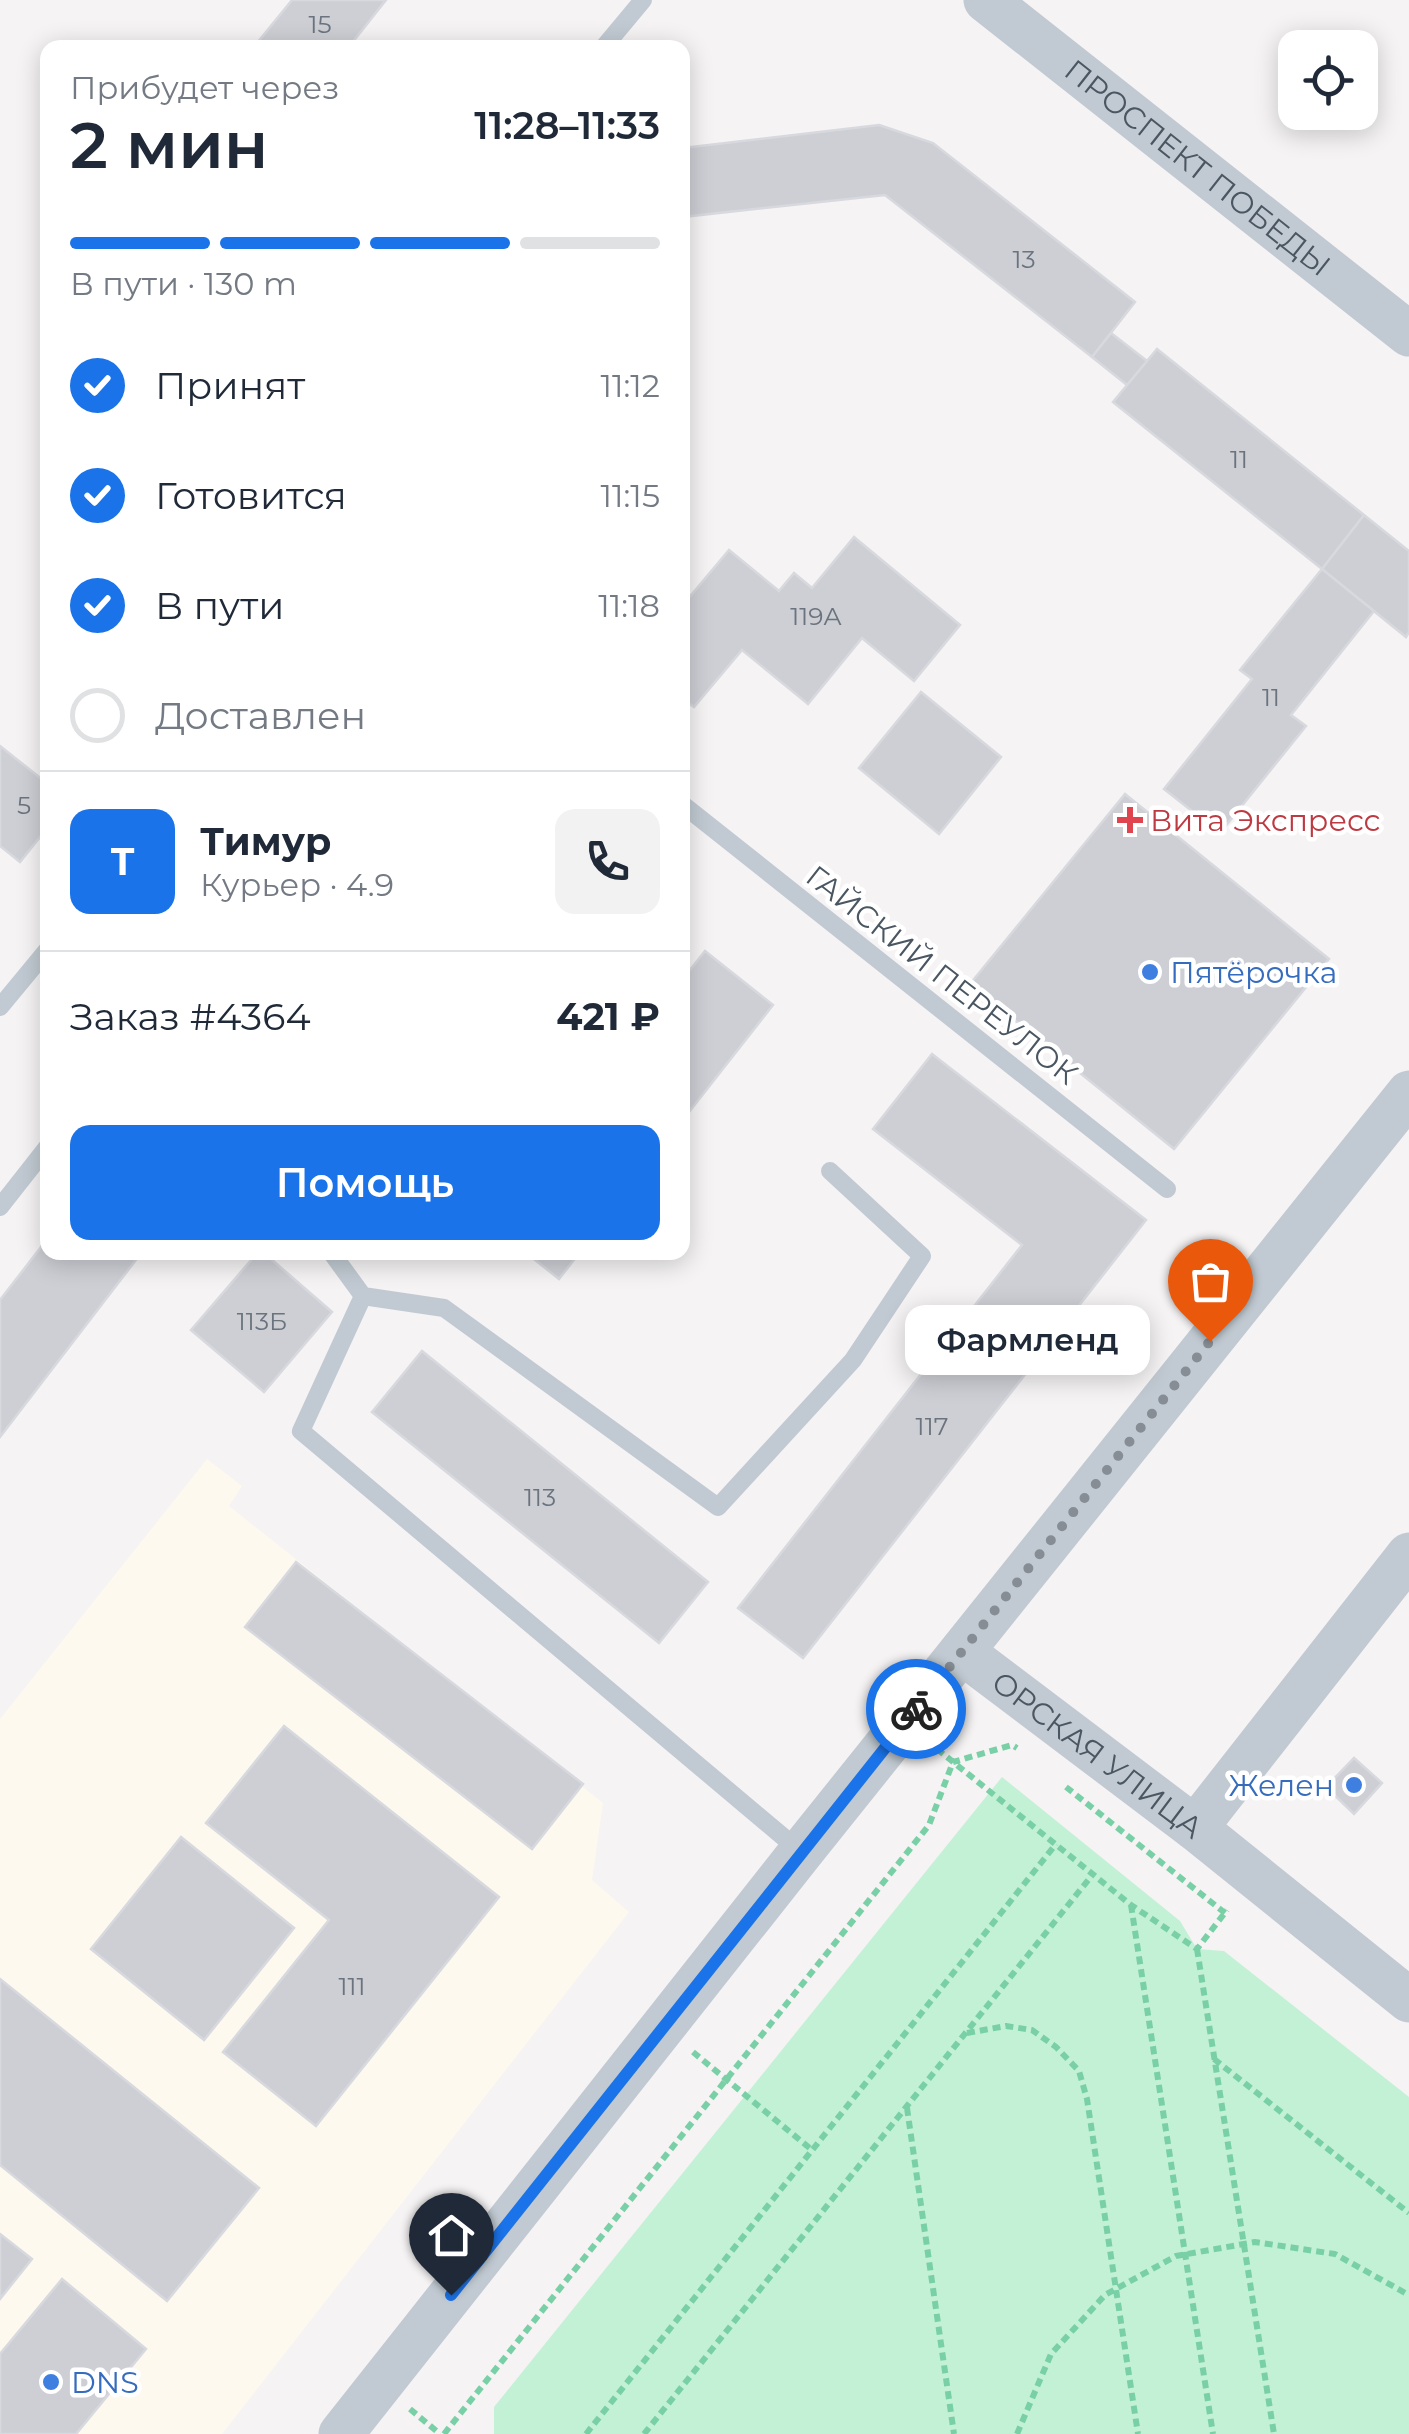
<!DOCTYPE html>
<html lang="ru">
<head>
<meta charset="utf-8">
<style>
  :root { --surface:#fff; --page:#f2f2f3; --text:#1f2937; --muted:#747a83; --line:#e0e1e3; --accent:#1a73e8 }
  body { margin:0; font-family:Montserrat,sans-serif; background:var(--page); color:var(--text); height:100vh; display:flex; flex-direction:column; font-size:38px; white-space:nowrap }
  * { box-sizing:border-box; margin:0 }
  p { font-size:32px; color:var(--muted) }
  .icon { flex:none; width:55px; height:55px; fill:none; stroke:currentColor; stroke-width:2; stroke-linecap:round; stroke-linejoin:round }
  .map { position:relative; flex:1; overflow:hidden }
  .drawer { position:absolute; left:40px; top:40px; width:650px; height:1220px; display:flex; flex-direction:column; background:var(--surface); border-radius:20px; box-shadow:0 5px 25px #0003 }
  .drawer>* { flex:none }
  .controls { position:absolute; left:1278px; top:30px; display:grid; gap:20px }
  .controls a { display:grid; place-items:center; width:100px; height:100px; border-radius:20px; background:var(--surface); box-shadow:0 5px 25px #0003; font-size:50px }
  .pin { position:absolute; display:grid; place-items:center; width:85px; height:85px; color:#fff; margin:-102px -42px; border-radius:50% 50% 50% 0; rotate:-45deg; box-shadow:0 0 10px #0007 }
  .pin .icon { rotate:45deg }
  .courier { position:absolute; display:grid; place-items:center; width:100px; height:100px; margin:-50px; border:8px solid #1a73e8; border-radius:50%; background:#fff; color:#222; box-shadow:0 2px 12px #0007 }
  .bubble { position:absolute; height:70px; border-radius:20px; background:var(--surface); box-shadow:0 5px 25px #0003; font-size:32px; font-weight:600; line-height:70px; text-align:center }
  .head em { font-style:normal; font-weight:600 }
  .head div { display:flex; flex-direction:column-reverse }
  .head { display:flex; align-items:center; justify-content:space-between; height:170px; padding:0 30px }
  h1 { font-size:65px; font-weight:600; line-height:75px }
  .bar { display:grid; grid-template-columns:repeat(4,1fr); gap:15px 10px; align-content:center; height:120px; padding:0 30px }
  .bar i { height:12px; border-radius:8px; background:var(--line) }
  .bar .selected { background:var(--accent) }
  .bar p { grid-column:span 4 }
  .line { display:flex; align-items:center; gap:25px; padding:0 30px; border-top:2px solid var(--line) }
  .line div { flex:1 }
  .round { display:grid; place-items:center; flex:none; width:105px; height:105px; border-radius:20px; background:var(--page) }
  ol { padding:0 30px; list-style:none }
  li { display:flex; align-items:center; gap:30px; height:110px }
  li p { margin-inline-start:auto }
  li .icon { padding:10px; border-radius:50%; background:var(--accent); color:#fff; stroke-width:4 }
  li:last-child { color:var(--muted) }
  li i { width:55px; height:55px; border:5px solid var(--line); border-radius:50% }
  .button { display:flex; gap:20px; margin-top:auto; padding:20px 30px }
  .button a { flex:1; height:115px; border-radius:20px; background:var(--accent); color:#fff; font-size:40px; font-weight:600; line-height:115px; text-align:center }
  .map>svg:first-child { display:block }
</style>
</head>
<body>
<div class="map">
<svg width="1409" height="2434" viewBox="0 0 1409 2434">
  <rect width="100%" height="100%" fill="#f5f3f3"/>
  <path fill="#fdf9ef" d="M207,1459L242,1486L229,1506L603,1803L592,1880L629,1912L222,2434H0V1719Z"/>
  <path fill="#c3f1d5" d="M1002,1777L1180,1921L1197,1949L1224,1951L1409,2097V2434H494V2407Z"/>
  <path fill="#cdcfd5" stroke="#d7d9de" stroke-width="2.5" d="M292,0H386L348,48H253Z
    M879,125L933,143L1135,302L1092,357L885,195L682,217V148Z
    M1111,333L1147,361L1127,385L1092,357Z
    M1157,349L1364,515L1322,569L1113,402Z
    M1364,515L1409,551V632L1406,637L1322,569Z
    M854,537L960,625L914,681L862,638L808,704L742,650L694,707L682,698V606L729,550L779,591L794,573L812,588Z
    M1322,569L1374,611L1291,715L1306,726L1220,833L1164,789L1252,679L1240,670Z
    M921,692L1001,757L939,834L859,768Z
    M0,746L48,784V827L20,862L0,846Z
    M1125,794L1329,959L1174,1149L970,984Z
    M705,951L773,1005L682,1121V980Z
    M932,1054L1146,1220L803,1658L738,1608L1022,1245L873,1129Z
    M48,1238V1252H142L0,1437V1300Z
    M258,1252H263L332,1312L264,1392L191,1330Z
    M525,1252H580L559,1279Z
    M422,1351L708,1582L659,1643L372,1412Z
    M296,1562L583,1784L532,1849L245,1627Z
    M284,1726L499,1897L316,2126L223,2052L329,1920L206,1823Z
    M1354,1758L1382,1783L1354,1814L1326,1787Z
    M181,1837L294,1928L204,2040L91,1949Z
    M0,1979L259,2188L167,2301L0,2165Z
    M0,2234L32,2259L0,2299Z
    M62,2279L146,2349L76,2434H0V2354Z"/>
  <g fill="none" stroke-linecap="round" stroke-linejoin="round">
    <path stroke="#7ad0a6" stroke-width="6" stroke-dasharray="8 5" stroke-linecap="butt" d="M937,1749L1131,1905L1197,1949L1227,1910
      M1066,1787L1225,1913
      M1131,1905L1213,2434
      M1197,1949L1274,2434
      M967,2033L1006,2026L1032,2030L1056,2047L1079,2071L1087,2099L1138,2434
      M693,2052L812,2150
      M1214,2059L1409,2213
      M907,2108L954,2434
      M410,2409L440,2434
      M444,2434L929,1825L953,1762L1012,1745L1017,1748
      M586,2434L1056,1844
      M644,2434L1093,1874
      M1017,2434L1051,2354L1105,2295L1176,2256L1255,2242L1335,2254L1409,2295"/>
    <path stroke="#c1cad2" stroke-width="18" d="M603,48L643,0
      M682,804L1167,1189
      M0,1007L48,949
      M0,1207L48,1146
      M331,1252L363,1296L301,1431L800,1851
      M363,1296L444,1308L718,1507L853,1360L922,1256L830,1171"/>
    <g stroke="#c1cad2" stroke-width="45">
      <path id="s1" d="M986,0L1409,334"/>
      <path id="s2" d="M962,1652L1195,1828L1409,2000"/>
      <path d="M1195,1828L1409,1555"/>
      <path d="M341,2434L801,1852L1409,1093"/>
    </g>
  </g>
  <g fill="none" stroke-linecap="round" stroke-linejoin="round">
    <path stroke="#868d94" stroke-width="10" stroke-dasharray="0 18" d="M916,1709L1210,1341"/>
    <path stroke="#1a73e8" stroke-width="12" d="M451,2295L916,1709"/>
  </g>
  <path fill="#e0444e" stroke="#fff" stroke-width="4" d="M1125 805h10v10h10v10h-10v10h-10v-10h-10v-10h10z"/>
  <g fill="#3f7fe0" stroke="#fff" stroke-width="4">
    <circle cx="1150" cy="972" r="10"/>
    <circle cx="1354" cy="1785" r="10"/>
    <circle cx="51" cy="2382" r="10"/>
  </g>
  <g text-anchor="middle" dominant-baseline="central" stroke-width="9" stroke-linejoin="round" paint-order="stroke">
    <g font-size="25" fill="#6b747e">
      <text x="320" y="24">15</text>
      <text x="1024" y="259">13</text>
      <text x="1239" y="459">11</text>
      <text x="816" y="616">119А</text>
      <text x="1271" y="697">11</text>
      <text x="24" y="805">5</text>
      <text x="262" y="1321">113Б</text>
      <text x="932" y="1426">117</text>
      <text x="540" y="1497">113</text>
      <text x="352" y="1986">111</text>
    </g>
    <g font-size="30" fill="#4a5661" stroke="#fff">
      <text stroke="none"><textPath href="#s1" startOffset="270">ПРОСПЕКТ ПОБЕДЫ</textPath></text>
      <text transform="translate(942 975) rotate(38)">ГАЙСКИЙ ПЕРЕУЛОК</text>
      <text stroke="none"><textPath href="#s2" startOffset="170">ОРСКАЯ УЛИЦА</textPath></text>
    </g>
    <g font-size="30" fill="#be3a42" stroke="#fff" text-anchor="start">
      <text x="1150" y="820">Вита Экспресс</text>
    </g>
    <g font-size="30" fill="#366cbe" stroke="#fff" text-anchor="start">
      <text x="1170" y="972">Пятёрочка</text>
      <text x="1334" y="1785" text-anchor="end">Желен</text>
      <text x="71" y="2382">DNS</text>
    </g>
  </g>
</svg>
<div class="controls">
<a><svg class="icon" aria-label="locate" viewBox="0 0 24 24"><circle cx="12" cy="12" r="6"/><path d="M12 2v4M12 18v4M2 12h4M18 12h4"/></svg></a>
</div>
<div class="pin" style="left:1210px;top:1341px;background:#ea580c"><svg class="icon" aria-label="bag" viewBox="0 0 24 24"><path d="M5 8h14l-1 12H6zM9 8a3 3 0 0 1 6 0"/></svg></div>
<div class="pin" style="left:451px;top:2295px;background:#1f2937"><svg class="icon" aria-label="home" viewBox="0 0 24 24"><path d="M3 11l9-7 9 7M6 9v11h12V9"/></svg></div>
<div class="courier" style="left:916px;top:1709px"><svg class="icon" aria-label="bike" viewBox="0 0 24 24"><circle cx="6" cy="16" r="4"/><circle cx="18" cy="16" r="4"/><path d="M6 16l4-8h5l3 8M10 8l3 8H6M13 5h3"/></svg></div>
<div class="bubble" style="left:905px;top:1305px;width:245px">Фармленд</div>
<section class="drawer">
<div class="head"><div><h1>2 мин</h1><p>Прибудет через</p></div><em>11:28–11:33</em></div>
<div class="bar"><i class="selected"></i><i class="selected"></i><i class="selected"></i><i></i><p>В пути · 130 m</p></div>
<ol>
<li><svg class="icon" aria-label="check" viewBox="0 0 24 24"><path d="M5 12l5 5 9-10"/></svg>Принят<p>11:12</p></li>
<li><svg class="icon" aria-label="check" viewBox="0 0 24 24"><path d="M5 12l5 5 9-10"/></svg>Готовится<p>11:15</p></li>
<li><svg class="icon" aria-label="check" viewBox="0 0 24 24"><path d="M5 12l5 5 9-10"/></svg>В пути<p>11:18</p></li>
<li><i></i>Доставлен</li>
</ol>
<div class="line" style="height:180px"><b class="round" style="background:var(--accent);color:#fff">Т</b><div><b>Тимур</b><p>Курьер · 4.9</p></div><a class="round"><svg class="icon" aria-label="phone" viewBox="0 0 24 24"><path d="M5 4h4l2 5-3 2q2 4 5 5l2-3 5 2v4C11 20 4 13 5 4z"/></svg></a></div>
<div class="line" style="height:130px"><div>Заказ #4364</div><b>421 ₽</b></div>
<div class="button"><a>Помощь</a></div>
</section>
</div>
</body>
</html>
